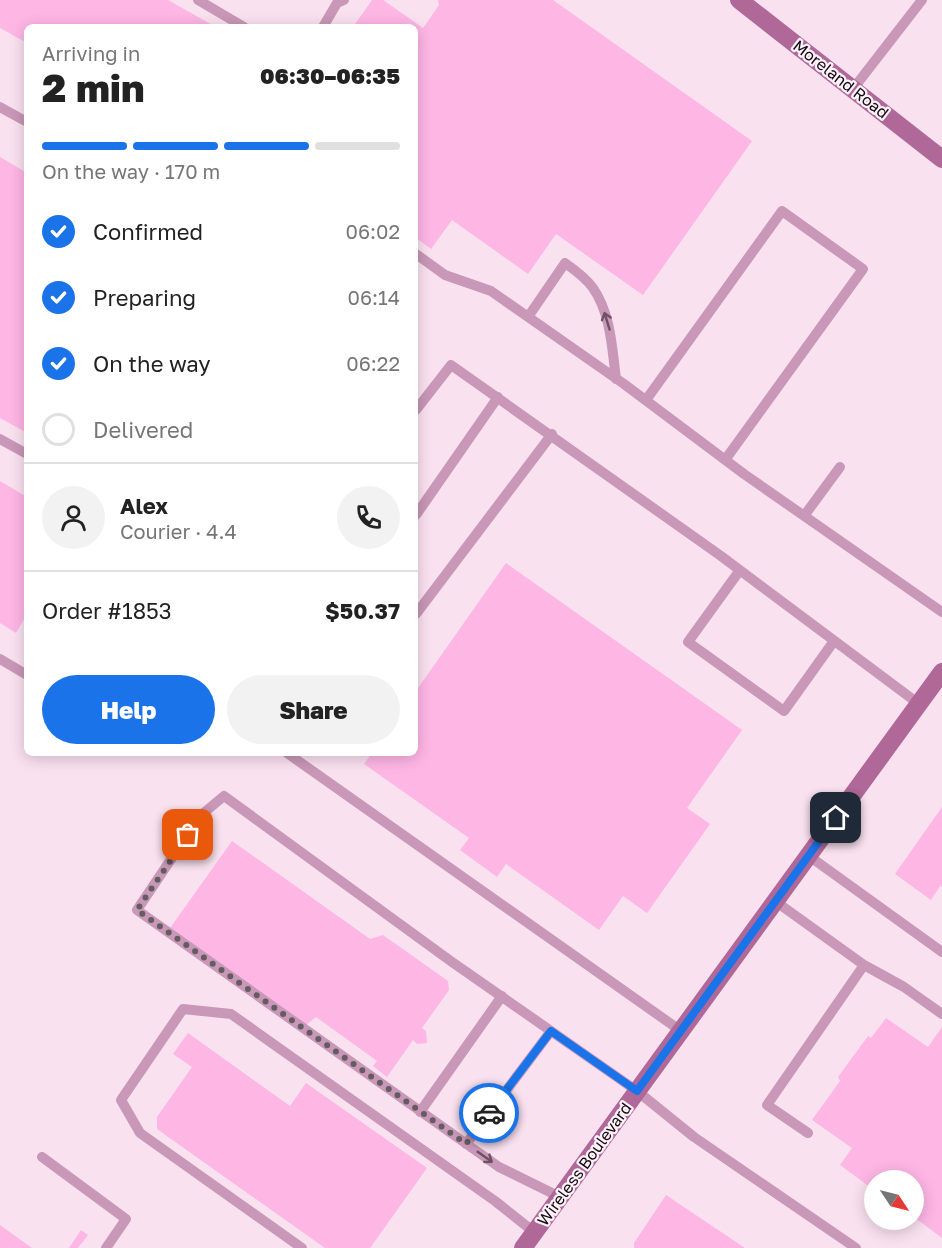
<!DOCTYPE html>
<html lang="en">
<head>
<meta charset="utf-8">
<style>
  :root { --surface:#fff; --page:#f2f2f2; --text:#222; --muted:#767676; --line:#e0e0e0; --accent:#1a73e8 }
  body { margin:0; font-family:"Golos Text",sans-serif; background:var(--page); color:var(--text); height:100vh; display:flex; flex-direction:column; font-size:22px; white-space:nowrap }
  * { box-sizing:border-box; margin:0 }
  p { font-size:20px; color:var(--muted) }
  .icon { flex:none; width:33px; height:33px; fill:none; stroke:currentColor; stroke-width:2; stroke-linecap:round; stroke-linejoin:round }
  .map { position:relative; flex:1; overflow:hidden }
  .drawer { position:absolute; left:24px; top:24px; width:394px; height:732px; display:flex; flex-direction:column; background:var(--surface); border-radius:9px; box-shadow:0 3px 15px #0003 }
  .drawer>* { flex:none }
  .needle { width:39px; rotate:125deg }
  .fabs { position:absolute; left:864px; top:1170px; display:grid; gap:12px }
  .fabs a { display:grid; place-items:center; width:60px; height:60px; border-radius:50%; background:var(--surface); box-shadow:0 3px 15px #0003; font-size:30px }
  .pin { position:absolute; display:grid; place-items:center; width:51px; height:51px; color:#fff; margin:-26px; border-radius:12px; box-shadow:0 3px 9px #0006 }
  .courier { position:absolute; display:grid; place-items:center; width:60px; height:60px; margin:-30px; border:4px solid #1a73e8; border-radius:50%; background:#fff; color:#222; box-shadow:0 2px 8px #0007 }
  .headline em { font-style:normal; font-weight:800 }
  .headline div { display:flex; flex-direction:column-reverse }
  .headline { display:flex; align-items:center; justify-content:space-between; height:102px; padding:0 18px }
  h1 { font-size:39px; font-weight:800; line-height:45px }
  .bar { display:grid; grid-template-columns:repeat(4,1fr); gap:9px 6px; align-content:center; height:72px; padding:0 18px }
  .bar i { height:8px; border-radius:4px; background:var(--line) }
  .bar .current { background:var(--accent) }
  .bar p { grid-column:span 4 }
  .line { display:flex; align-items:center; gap:15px; padding:0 18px; border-top:2px solid var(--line) }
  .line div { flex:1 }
  .round { display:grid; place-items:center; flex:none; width:63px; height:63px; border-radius:32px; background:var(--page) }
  ol { padding:0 18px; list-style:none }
  li { display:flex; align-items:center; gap:18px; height:66px }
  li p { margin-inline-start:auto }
  li .icon { padding:6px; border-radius:50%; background:var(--accent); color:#fff; stroke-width:4 }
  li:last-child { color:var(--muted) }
  li i { width:33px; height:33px; border:3px solid var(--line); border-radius:50% }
  .button { display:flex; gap:12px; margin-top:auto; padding:12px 18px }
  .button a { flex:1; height:69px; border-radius:36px; background:var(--accent); color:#fff; font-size:24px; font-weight:800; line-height:69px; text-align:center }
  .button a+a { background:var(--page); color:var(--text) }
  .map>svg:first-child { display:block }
</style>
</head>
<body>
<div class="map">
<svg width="942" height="1248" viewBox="0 0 942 1248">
  <rect width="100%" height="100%" fill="#fff1f9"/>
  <path fill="#fae1f0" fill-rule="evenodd" d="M0,0H942V1248H0ZM27,27H416V753H27ZM874,1180H914V1220H874Z"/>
  <path fill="#feb6e5" d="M0,0H168L216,27H27V43L0,28Z
    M372,0H383L423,28L439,5L438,0H553L752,141L643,295L556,234L528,274L452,220L431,249L416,238V27H353Z
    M0,157L27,173V433L0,418Z
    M0,481L27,497V614L16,633L0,623Z
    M506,563L742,730L687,808L710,824L647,913L623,896L599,930L506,864L497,877L460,850L469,838L364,764L372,753H416V691Z
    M942,807V887L940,886L931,900L895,874Z
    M232,841L370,939L383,935L448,981L449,990L422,1028L426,1031L427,1043L417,1044L413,1040L387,1077L373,1066L377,1061L316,1017L306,1025L170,928Z
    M886,1018L928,1047L942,1027V1238L914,1217V1180H874V1190L840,1165L852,1148L812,1120L840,1081L838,1077L868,1036L871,1038Z
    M188,1033L290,1106L306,1083L427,1168L370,1248H325L157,1129V1117L192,1067L173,1054Z
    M666,1195L745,1248H634V1243Z
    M0,1225L32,1248H0Z
    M81,1230L88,1235L78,1248H69Z"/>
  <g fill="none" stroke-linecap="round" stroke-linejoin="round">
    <path stroke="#c997b7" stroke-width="10" d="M198,0L244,27
      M323,27L337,3L344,0
      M853,89L922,0
      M0,107L27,122
      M416,254L445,275L491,291L624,384L744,474L942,612
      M528,317L565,263C575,270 586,278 593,288C611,314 612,348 616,379
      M646,400L782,211L863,269L725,460
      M416,410L451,365L721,556L919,704
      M0,439L27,454
      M416,515L498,397
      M804,516L840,467
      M740,570L688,642L784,711L834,641
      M416,614L552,434
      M0,659L27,675
      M287,753L681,1031
      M809,856L942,952
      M775,901L864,965L767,1105L808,1133
      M864,965L904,987L942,1014
      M420,1112L502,996
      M466,1144L551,1031
      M42,1157L126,1219L106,1248
      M560,1197L499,1167L137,910L200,816L224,796L452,962L637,1091L694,1137L856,1248
      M302,1248L140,1133L121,1100L183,1009L231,1014L495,1201L534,1232"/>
    <path stroke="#af6898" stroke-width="18" d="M739,0L942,159
      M523,1248L942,672"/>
  </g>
  <defs><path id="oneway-shaft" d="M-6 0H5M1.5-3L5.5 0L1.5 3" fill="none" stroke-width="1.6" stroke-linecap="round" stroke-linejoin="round" transform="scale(1.5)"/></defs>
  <g stroke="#6d5263">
    <use href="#oneway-shaft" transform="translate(607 321) rotate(-107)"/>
    <use href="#oneway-shaft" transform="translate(485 1157) rotate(35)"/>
  </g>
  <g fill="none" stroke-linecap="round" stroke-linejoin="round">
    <path stroke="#645c61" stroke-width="6" stroke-dasharray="0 10.8" d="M188,835L137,910L466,1144L489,1113"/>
    <path stroke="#1a73e8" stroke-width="8" d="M489,1113L551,1031L637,1091L836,818"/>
  </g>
  <g text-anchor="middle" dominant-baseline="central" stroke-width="4.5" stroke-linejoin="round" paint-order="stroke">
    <g font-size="16" fill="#110c0f" stroke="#fff1f9">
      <text transform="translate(841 79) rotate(38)">Moreland Road</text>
      <text transform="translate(584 1164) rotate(-54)">Wireless Boulevard</text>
    </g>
  </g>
</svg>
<div class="fabs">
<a><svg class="needle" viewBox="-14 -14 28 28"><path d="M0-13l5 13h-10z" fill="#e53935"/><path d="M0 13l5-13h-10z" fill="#767676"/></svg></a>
</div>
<div class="pin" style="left:188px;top:835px;background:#ea580c"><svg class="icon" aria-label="bag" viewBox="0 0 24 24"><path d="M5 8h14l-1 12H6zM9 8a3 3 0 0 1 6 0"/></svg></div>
<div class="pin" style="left:836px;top:818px;background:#1f2937"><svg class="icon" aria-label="home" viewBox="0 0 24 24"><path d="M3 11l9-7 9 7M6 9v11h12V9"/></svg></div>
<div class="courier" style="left:489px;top:1113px"><svg class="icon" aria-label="car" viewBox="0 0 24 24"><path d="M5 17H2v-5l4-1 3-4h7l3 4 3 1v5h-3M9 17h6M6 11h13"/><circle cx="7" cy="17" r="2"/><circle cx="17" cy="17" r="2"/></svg></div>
<section class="drawer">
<div class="headline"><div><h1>2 min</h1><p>Arriving in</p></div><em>06:30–06:35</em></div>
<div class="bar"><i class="current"></i><i class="current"></i><i class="current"></i><i></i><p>On the way · 170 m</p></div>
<ol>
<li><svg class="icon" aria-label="check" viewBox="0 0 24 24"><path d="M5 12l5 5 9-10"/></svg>Confirmed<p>06:02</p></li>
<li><svg class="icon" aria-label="check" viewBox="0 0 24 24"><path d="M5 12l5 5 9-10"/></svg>Preparing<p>06:14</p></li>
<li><svg class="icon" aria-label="check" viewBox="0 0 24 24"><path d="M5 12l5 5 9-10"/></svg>On the way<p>06:22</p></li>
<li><i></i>Delivered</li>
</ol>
<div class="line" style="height:108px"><a class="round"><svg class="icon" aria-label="person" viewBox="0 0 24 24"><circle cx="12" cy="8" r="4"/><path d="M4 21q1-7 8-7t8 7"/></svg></a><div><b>Alex</b><p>Courier · 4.4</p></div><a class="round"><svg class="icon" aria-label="phone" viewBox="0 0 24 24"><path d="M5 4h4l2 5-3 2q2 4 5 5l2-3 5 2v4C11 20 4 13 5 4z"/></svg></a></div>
<div class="line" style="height:78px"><div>Order #1853</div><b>$50.37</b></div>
<div class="button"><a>Help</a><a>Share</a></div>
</section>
</div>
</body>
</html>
